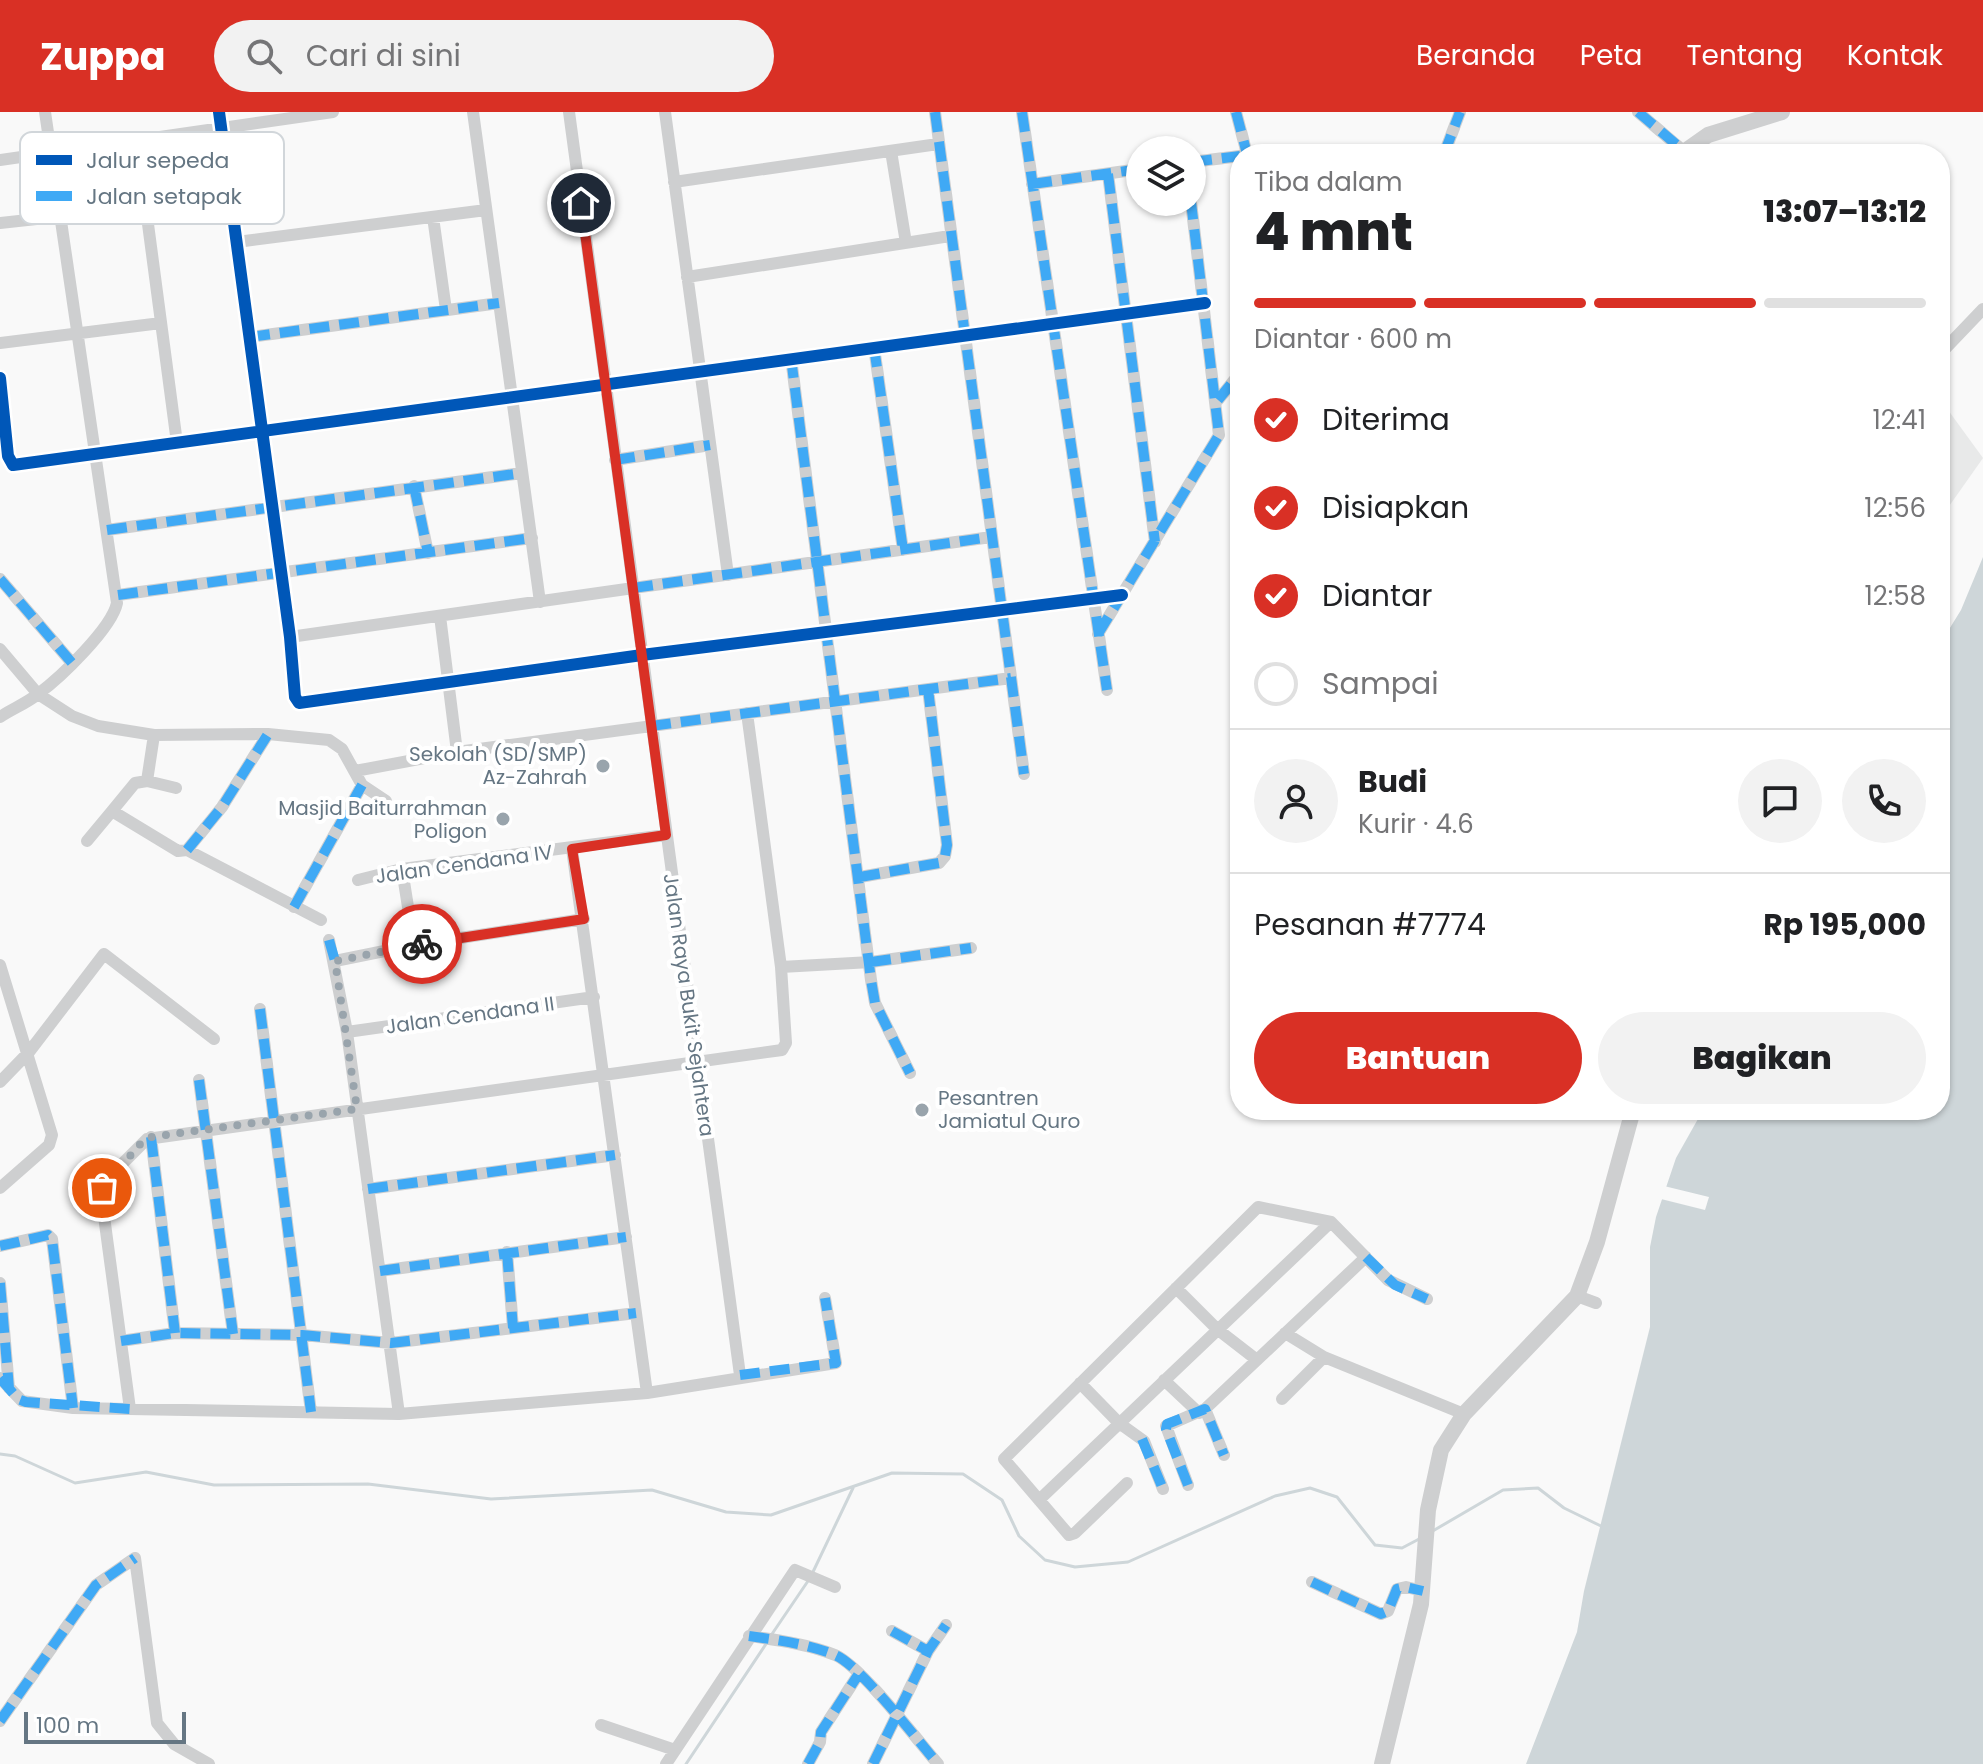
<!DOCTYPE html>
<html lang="id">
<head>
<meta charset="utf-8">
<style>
  :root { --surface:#fff; --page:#f2f2f2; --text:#202124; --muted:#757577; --line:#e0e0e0; --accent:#d93025 }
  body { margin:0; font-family:Poppins,sans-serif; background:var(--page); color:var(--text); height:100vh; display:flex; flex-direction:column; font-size:30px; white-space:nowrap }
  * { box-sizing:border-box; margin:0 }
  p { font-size:26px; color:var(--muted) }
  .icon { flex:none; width:44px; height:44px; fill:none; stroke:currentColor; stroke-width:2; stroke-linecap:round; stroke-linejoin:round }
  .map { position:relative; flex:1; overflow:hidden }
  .panel { position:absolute; left:1230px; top:32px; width:720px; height:976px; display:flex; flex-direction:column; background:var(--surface); border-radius:32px; box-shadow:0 2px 6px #0004 }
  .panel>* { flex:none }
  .buttons { position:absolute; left:1126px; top:24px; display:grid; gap:16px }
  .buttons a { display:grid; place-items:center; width:80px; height:80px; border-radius:50%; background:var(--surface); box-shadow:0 2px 6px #0004; font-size:40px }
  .scale { position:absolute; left:24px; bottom:20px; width:162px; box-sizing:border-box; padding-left:8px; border:4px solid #657683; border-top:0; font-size:22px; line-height:28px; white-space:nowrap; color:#657683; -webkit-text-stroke:6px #fff; paint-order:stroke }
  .pin { position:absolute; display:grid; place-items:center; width:68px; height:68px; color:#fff; margin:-34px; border:4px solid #fff; border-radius:50%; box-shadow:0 2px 8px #0007 }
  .courier { position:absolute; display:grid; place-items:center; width:80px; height:80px; margin:-40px; border:6px solid #d93025; border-radius:50%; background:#fff; color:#222; box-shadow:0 2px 10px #0007 }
  .summary em { font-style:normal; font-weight:800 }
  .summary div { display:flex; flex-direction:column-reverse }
  .summary { display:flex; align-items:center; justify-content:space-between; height:136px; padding:0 24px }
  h1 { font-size:52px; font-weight:800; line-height:60px }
  .bar { display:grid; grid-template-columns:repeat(4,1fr); gap:12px 8px; align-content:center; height:96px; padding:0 24px }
  .bar i { height:10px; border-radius:6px; background:var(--line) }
  .bar .selected { background:var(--accent) }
  .bar p { grid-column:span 4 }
  .line { display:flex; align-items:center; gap:20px; padding:0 24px; border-top:2px solid var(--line) }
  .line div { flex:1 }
  .round { display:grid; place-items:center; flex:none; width:84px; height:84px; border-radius:42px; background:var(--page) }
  ol { padding:0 24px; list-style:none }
  li { display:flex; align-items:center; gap:24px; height:88px }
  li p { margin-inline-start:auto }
  li .icon { padding:8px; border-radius:50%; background:var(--accent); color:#fff; stroke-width:4 }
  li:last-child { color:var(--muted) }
  li i { width:44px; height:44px; border:4px solid var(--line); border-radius:50% }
  .button { display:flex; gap:16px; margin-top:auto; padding:16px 24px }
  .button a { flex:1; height:92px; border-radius:48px; background:var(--accent); color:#fff; font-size:32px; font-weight:800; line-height:92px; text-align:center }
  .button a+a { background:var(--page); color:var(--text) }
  header { display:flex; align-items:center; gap:48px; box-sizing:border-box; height:112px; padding:0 40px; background:var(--accent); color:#fff }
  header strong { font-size:38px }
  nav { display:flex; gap:44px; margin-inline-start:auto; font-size:28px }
  .search { width:560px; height:72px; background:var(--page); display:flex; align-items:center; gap:20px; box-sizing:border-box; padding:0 28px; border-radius:44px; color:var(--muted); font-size:30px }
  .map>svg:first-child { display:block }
</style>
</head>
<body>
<header>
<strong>Zuppa</strong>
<div class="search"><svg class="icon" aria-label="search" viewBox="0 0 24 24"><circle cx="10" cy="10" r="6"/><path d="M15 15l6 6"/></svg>Cari di sini</div>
<nav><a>Beranda</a><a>Peta</a><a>Tentang</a><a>Kontak</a></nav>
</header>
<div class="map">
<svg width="1983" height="1652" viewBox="0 0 1983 1652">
  <rect width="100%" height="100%" fill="#f9f9f9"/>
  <path fill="#e8e9e9" d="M1940,287L1983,346L1940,407Z"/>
  <path fill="#ced6d9" d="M1983,445V1652H1526L1577,1520L1584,1479L1650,1215V1135L1656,1105L1676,1046L1703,998H1940V532L1961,498Z"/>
  <path fill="#f9f9f9" d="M1664,1074L1709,1085L1705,1098L1661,1087Z"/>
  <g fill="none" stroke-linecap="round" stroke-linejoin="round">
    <path stroke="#ced6d9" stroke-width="3" d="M0,1342L15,1344L75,1371L146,1360L214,1373L368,1372L491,1387L652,1378L726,1400L771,1403L892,1361L963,1362L1002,1388L1019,1424L1045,1448L1075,1455L1128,1450L1275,1384L1310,1376L1337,1385L1375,1433L1402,1436L1421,1426
      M1431,1420L1503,1378L1538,1376L1564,1396L1601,1414
      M812,1462L853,1376
      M772,1522L808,1469
      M686,1652L766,1532"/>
    <path stroke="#cecfd0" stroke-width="12" d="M219,0L290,525L295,585L299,591L642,543L1122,483
      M473,0L540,490
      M569,0L740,1263
      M665,0L728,463
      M935,0L1024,662
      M1022,0L1107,578
      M1236,0L1247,42
      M1638,0L1687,42
      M137,29L177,331
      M891,39L906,131
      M1444,42L1460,0
      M0,48L333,0
      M1192,50L1240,44
      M1108,62L1155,430
      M674,70L938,32
      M1032,72L1140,57
      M433,105L446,198
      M0,111L146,95
      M237,130L486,98
      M687,165L950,124
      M250,225L499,191
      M0,231L161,211
      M874,235L903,438
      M1940,242L1983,197
      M791,246L871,868L875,891L910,961
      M0,266L8,344L13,353L1205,191
      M1218,288L1240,261
      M615,348L710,333
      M414,374L428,441
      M107,418L522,361
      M0,467L72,551
      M118,483L532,426
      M440,504L457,640
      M1098,522L1219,323L1191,90
      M290,525L991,425
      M0,537L38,582L72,604L98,614L154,623L268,622L329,628L342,637L362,673L386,689
      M0,605C12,597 27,591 38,582C60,566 112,516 117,491L45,0
      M355,659L457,640L1011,566
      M147,669L154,623
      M112,699L135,671L147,669L176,676
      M87,729L112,699L178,739L187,738L321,808
      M572,737L647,1281
      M187,738L222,695L268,622
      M402,757L414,833
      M860,765L939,751L945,744L947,733L928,577
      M358,768L402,757L666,723
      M294,795L362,673
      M329,828L347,920L399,1302
      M335,849L414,833L584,807
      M0,853L52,1023L49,1033L0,1076
      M781,855L871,850L971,836
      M260,897L311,1300
      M347,920L594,885
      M199,968L233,1222
      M0,970L29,940L104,842L214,927
      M151,1025L175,1221
      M368,1077L615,1043
      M0,1134L48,1123L52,1127L73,1296
      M507,1140L513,1216
      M380,1159L626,1125
      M0,1171L9,1276
      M1176,1176L1217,1217L1257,1248
      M1577,1184L1596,1191
      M1285,1221L1324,1245L1464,1302
      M121,1229L175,1221L302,1223L391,1231L636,1201
      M0,1266L22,1289L73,1296L399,1302L647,1281L836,1251L825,1186
      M1164,1268L1199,1301
      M1080,1271L1119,1311L1144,1329L1163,1377
      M1282,1287L1324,1245
      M130,1297L101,1082L103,1071L147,1027L782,938L786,931L781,855L747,601
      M1205,1297L1224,1343
      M1127,1371L1075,1421L1069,1423L1004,1347L1258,1095L1331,1110L1388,1168L1427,1187
      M1188,1373L1166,1314L1205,1297L1366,1145
      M1039,1388L1331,1110
      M1312,1470L1381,1502L1388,1499L1397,1477L1406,1475L1423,1479
      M892,1519L928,1539
      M749,1524C777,1528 808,1532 835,1543C860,1553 918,1629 938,1652
      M0,1609L96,1473L135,1446L157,1611L174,1632L209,1652
      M601,1613L675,1638
      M666,1652L795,1458L835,1475
      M808,1652L820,1630L821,1620L858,1563
      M873,1652L928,1539L946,1513"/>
    <path stroke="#cecfd0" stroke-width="16" d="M1681,42L1708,23L1782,0
      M1382,1652L1421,1492L1428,1398L1441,1338L1464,1302L1577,1184L1597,1130L1633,998"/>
    <path stroke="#3fa9f5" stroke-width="10" stroke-dasharray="20 10" stroke-linecap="butt" d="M935,0L1024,662
      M1022,0L1107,578
      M1236,0L1247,42
      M1638,0L1684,39
      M1444,42L1460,0
      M1192,50L1240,44
      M1108,62L1155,430
      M1032,72L1140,57
      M250,225L499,191
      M874,235L903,438
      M791,246L871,868L875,891L910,961
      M1218,288L1240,261
      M615,348L710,333
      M414,374L428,441
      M107,418L522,361
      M0,467L72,551
      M633,476L991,425
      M118,483L532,426
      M1098,522L1219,323L1191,90
      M651,614L1011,566
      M187,738L222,695L268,622
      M860,765L939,751L945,744L947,733L928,577
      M294,795L362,673
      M329,828L335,849
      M871,850L971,836
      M260,897L311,1300
      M199,968L233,1222
      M151,1025L175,1221
      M368,1077L615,1043
      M0,1134L48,1123L52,1127L73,1296
      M507,1140L513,1216
      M1366,1145L1395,1173L1427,1187
      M380,1159L626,1125
      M0,1171L9,1276
      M121,1229L175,1221L302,1223L391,1231L636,1201
      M740,1263L836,1251L825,1186
      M0,1266L18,1287L26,1290L130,1297
      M1142,1327L1163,1377
      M1188,1373L1166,1317L1167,1312L1205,1297L1224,1343
      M1312,1470L1381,1502L1388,1499L1397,1477L1406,1475L1423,1479
      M892,1519L928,1539
      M749,1524C777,1528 808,1532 835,1543C860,1553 918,1629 938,1652
      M0,1609L96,1473L135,1446
      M808,1652L820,1630L821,1620L858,1563
      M873,1652L928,1539L946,1513"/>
    <defs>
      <path id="cycleway" d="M219,0L290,525L295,585L299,591L642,543L1122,483
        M0,266L8,344L13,353L1205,191"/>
    </defs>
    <use href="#cycleway" stroke="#fff" stroke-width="17"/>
    <use href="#cycleway" stroke="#0057b8" stroke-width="12"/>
  </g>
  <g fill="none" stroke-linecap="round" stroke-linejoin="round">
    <path stroke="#99a4ac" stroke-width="8" stroke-dasharray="0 14.4" d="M102,1076L143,1029L151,1025L357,997L335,849L422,832"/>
    <path stroke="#d93025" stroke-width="10" d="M422,832L584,807L572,737L666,723L581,91"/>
  </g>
  <g fill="#99a4ac" stroke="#fff" stroke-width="3">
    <circle cx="603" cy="654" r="8"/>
    <circle cx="503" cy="707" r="8"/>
    <circle cx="922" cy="998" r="8"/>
  </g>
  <g text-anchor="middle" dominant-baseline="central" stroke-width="8" stroke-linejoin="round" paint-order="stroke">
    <g font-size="20" fill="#657683" stroke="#fff" text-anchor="end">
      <text x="587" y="642">Sekolah (SD/SMP)<tspan x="587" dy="23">Az-Zahrah</tspan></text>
      <text x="487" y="696">Masjid Baiturrahman<tspan x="487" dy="23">Poligon</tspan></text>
      <text x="938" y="986" text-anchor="start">Pesantren<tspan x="938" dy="23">Jamiatul Quro</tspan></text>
    </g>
    <g font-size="20" fill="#657683" stroke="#fff">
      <text transform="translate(464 752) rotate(-8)">Jalan Cendana IV</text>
      <text transform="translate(689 893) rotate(82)">Jalan Raya Bukit Sejahtera</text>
      <text transform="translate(470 903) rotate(-8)">Jalan Cendana II</text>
    </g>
  </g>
  <rect x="20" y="20" width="264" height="92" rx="12" fill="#fff" stroke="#d1d6da" stroke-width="2"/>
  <rect x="36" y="43" width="36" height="10" fill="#0057b8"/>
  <rect x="36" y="79" width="36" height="10" fill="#3fa9f5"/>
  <g font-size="22" fill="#657683">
    <text x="86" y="56">Jalur sepeda</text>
    <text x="86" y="92">Jalan setapak</text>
  </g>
</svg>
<div class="buttons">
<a><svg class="icon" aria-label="layers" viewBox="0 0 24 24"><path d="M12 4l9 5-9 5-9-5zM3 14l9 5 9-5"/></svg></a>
</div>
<div class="scale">100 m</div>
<div class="pin" style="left:102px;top:1076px;background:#ea580c"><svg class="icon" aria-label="bag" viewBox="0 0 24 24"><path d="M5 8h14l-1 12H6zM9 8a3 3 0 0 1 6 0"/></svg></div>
<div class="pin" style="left:581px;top:91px;background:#1f2937"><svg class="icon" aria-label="home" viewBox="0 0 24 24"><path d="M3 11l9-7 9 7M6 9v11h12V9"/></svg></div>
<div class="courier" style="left:422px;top:832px"><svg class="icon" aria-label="bike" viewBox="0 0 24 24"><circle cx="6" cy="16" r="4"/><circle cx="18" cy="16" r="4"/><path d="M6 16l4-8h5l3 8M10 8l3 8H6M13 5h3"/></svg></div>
<section class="panel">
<div class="summary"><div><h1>4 mnt</h1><p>Tiba dalam</p></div><em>13:07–13:12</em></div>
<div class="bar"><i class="selected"></i><i class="selected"></i><i class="selected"></i><i></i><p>Diantar · 600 m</p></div>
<ol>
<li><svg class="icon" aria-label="check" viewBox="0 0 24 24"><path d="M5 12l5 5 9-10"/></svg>Diterima<p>12:41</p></li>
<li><svg class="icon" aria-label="check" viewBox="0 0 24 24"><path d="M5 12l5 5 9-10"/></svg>Disiapkan<p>12:56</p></li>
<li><svg class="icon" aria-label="check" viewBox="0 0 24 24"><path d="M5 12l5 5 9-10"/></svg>Diantar<p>12:58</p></li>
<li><i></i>Sampai</li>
</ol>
<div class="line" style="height:144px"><a class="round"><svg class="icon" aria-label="person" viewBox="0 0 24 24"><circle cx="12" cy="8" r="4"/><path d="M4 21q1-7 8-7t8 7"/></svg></a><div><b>Budi</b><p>Kurir · 4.6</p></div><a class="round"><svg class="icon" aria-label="chat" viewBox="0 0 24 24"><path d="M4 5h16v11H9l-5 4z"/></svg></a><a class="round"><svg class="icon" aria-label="phone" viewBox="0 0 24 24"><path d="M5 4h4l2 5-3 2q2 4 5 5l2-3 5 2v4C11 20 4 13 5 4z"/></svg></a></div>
<div class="line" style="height:104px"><div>Pesanan #7774</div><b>Rp 195,000</b></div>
<div class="button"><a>Bantuan</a><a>Bagikan</a></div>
</section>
</div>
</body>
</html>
